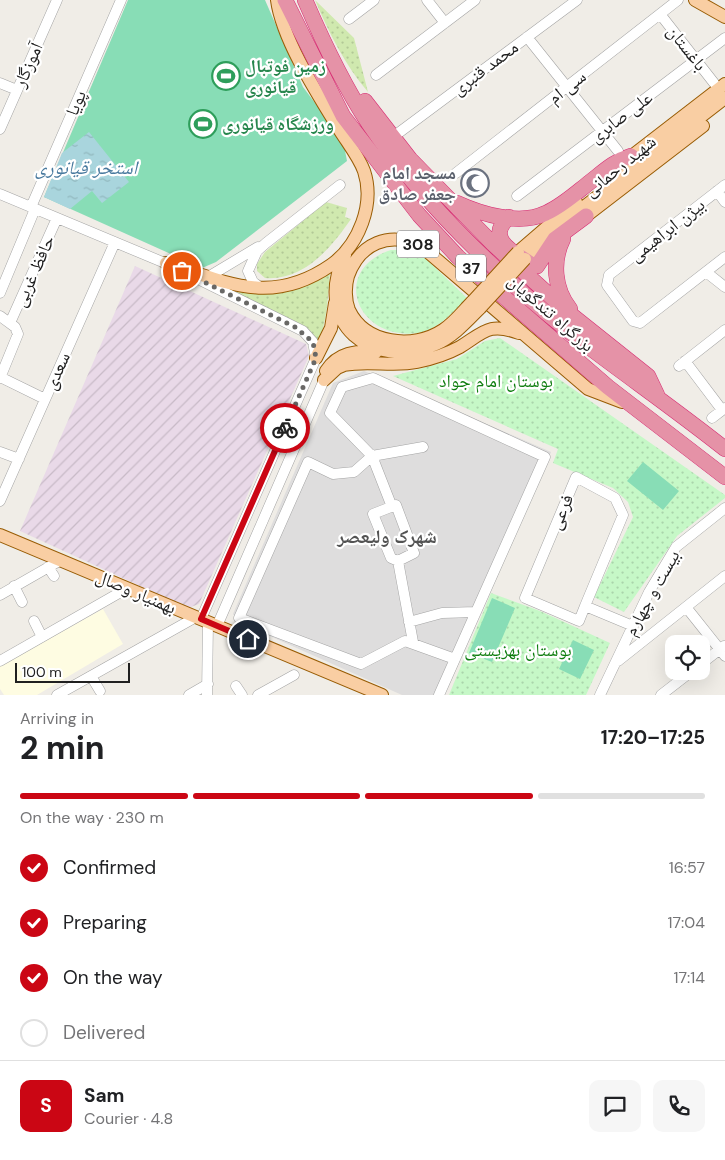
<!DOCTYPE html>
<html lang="en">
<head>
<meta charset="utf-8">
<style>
  :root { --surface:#fff; --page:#f6f6f6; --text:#202124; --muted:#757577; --line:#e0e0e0; --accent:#cb0614 }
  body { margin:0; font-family:"DM Sans","Noto Naskh Arabic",sans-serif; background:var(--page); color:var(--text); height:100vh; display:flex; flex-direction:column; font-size:19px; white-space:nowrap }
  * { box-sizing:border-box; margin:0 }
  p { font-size:16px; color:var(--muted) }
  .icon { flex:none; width:28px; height:28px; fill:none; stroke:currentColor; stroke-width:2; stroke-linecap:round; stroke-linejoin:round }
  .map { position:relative; height:695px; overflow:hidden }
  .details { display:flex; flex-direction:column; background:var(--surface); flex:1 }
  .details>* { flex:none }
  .fabs { position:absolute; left:665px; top:635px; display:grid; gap:10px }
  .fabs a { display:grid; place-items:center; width:45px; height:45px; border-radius:10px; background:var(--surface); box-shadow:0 5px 20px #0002; font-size:25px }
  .scale { position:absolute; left:15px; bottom:12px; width:115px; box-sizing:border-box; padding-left:5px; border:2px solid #202020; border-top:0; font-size:14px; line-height:18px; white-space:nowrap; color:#202020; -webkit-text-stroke:4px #fff; paint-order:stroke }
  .pin { position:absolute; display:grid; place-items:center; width:42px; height:42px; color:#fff; margin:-21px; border:2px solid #fff; border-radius:50%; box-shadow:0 1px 5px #0007 }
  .courier { position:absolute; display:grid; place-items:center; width:50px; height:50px; margin:-25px; border:4px solid #cb0614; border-radius:50%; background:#fff; color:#222; box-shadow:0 1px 6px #0007 }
  .headline em { font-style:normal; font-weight:700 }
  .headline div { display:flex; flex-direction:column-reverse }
  .headline { display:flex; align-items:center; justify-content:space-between; height:85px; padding:0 20px }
  h1 { font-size:32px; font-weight:700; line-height:38px }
  .bar { display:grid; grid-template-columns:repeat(4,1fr); gap:8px 5px; align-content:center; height:60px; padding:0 20px }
  .bar i { height:6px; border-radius:4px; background:var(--line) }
  .bar .active { background:var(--accent) }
  .bar p { grid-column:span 4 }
  .line { display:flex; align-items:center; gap:12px; padding:0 20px; border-top:1px solid var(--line) }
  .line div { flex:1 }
  .round { display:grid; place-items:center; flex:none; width:52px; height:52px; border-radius:10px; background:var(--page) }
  ol { padding:0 20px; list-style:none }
  li { display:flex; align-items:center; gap:15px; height:55px }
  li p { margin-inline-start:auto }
  li .icon { padding:5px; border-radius:50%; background:var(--accent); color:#fff; stroke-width:4 }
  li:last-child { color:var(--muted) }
  li i { width:28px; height:28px; border:2px solid var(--line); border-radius:50% }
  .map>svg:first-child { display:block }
</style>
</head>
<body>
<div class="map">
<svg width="725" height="695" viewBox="0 0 725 695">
  <defs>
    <pattern id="industrial-furrows" width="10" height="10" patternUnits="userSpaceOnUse" patternTransform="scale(1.25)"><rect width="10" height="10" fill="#e9d9e8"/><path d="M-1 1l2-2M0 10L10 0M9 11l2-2" fill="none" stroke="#c8bac7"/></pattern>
    <pattern id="grass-dots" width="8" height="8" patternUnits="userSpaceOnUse" patternTransform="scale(1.25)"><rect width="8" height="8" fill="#d0e9af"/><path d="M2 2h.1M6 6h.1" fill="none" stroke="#b2c896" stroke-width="1.8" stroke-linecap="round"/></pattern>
    <pattern id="park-dots" width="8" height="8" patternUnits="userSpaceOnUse" patternTransform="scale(1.25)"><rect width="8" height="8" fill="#c6f8c7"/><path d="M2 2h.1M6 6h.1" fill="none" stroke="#aad4ab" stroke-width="1.8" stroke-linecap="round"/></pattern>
    <pattern id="water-ripples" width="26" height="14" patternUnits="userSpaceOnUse" patternTransform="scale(1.25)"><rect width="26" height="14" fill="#a9d5dd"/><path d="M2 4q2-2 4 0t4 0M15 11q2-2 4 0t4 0" fill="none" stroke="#91b7bd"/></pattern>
  </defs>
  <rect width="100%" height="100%" fill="#f0ede7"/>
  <path fill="#dedddd" d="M364,371L551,452L443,695H402L238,622L233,614L333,383Z"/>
  <path fill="url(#industrial-furrows)" d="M135,266L306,344L309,356L199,604L188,608L20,531Z"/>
  <path fill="#fefce2" d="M103,609L123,644L37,695H4L0,689V666Z"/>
  <path fill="url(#grass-dots)" d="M315,0L354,38L368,92C345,65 329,33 315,0Z
    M326,202L347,208L345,217L351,219C331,248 304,281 265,278L257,271V264L265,252Z
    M330,272C328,298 327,320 318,345L311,332L302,326L216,285C265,300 285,294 330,272Z"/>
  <path fill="url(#park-dots)" d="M391,250H411L426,259L467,298C455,311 436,331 417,333C357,341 329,270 391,250Z
    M500,338L725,495V498L677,536L624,612L594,597L633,517L628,502L613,488L553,463L558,449L393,376L457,359L485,341Z
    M491,593L540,611L610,643L586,695H449Z"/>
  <path fill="#88ddb6" d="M128,0H265L303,87L343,140L347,161L216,262L202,268L44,197Z
    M643,462L679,491L663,510L627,481Z
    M492,598L515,608L492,662L469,653Z
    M573,640L594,650L580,679L559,669Z"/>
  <path fill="url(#water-ripples)" d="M89,132L129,182L102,203L92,191L70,209L44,197L62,153Z"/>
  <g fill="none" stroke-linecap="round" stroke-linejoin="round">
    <defs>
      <path id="minor" d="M427,0L445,23
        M660,14L714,83
        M349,19L374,0
        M527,37L618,151
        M376,75L475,0
        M0,83L17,90
        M0,129L57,0
        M393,137L577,0
        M456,173L678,0
        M725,185L609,275L607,285L633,321L640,323L725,257
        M717,191L725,202
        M0,194L172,266
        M517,196L725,38
        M31,207L121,0
        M706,272L725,287
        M194,277L303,331L313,342L316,358L201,619
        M208,277L258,247
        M261,288L253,282L248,271L257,251L266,243L340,185
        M0,293L35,209
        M0,316L15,327L18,334L0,378
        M10,323L57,218
        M685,361L722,410
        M679,366L725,330
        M0,377L45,399
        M712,418L725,408
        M423,447L372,456L330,413L342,387L373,378L545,457L439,695
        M0,452L19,459
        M0,501L115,242
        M396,505L414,553L398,561L391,558L373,514Z
        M392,507L372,456L354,472L333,474L308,462L239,618L361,664L405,641L455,659
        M398,561L413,642
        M48,567L54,576
        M14,586L22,602
        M0,595L61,560
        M585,606L623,515L615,498L576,477L525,598L579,621L585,606L633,626
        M686,607L725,656
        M34,621L42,637
        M409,622L442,613L476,612
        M217,626L324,380
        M0,661L126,589
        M618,661L725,576
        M701,664L724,646
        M91,676L100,691
        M236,686L242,695
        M57,695L196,617
        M189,695L208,684
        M207,695L208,622
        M258,695L294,675
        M600,695L649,592L676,547L725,508
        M661,695L692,671"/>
      <path id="major" d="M695,0L725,17
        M624,162L725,84
        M586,216L703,126
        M518,252L576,202
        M345,255C312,322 371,372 436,344C454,336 467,321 480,308
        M525,259L558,227L725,98
        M166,263C228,283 272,306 331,265C359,245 375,204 364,171C359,157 347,142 339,129C318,95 282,39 277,0
        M473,301C463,311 454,323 443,330C413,350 365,344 349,310C345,300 345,286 348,276C360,243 389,231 421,246L588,389L622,402
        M316,358L331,328L335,303
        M326,371C338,352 356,351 376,352
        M324,380L337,368L344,365C368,360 393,367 417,362C431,359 447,354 460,347C484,332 489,322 519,333
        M0,535L382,695"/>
      <path id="highway" d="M285,0L343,116L419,215L458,257L608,387L725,477
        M305,0C323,42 344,86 369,124C428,210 507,284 589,347C634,381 681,414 725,449
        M365,101L410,159L493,244L569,313L648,376L657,395
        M457,203C481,214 520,226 546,213C562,206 576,193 590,182C604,171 614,161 631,156
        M509,217C484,239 515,253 532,265L537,266L555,239L586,216
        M563,239C552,261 554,289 570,309"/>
    </defs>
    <use href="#minor" stroke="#a4a4a4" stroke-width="11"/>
    <use href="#major" stroke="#985c04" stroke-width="14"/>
    <use href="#highway" stroke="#d72c73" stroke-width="16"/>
    <use href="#minor" stroke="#fff" stroke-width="10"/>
    <use href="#major" stroke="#f9cea3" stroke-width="12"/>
    <use href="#highway" stroke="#e592a7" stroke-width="15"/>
    <defs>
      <path id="major-bridge" d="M473,301L518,252
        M480,308L525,259"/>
    </defs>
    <use href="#major-bridge" stroke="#985c04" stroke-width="14" stroke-linecap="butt"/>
    <use href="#major-bridge" stroke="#f9cea3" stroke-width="12"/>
  </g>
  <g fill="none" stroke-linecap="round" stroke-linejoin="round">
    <path stroke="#696866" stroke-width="5" stroke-dasharray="0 9" d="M182,271L295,327L313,342L316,358L285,428"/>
    <path stroke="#cb0614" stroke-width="6" d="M248,639L201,619L285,428"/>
  </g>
  <defs>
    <symbol id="stadium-ring" viewBox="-11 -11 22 22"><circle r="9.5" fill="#fff" stroke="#2e9e5b" stroke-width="1.5"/><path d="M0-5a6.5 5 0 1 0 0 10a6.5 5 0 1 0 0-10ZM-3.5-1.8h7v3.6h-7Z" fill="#2e9e5b"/></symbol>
    <symbol id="mosque-ring" viewBox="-11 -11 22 22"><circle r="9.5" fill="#fff" stroke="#6b7280" stroke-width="1.5"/><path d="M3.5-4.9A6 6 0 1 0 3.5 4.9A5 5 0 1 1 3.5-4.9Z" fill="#6b7280"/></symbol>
  </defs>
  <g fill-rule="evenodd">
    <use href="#stadium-ring" x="210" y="60" width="32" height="32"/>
    <use href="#stadium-ring" x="187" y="108" width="32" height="32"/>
    <use href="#mosque-ring" x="459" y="167" width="32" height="32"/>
  </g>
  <g text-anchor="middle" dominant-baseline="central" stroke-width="4.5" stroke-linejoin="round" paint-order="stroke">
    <g fill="#fff" stroke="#636363" stroke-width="1">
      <rect x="397" y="230.5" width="42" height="27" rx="4"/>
      <rect x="456" y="254.5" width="30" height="27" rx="4"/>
    </g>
    <g font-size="16" font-weight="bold" fill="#202020">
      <text x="418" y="244">308</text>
      <text x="471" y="268">37</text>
    </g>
    <g font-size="18" fill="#202020" stroke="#fff">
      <text transform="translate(687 48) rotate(52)">باغستان</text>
      <text transform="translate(28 65) rotate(-66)">آموزگار</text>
      <text transform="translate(485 68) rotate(-37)">محمد قنبری</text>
      <text transform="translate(567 87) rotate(-38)">سی ام</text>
      <text transform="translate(76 103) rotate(-67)">پویا</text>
      <text transform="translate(621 117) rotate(-37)">علی صابری</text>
      <text transform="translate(620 166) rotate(-39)">شهید رحمانی</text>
      <text transform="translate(667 230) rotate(-38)">بیژن ابراهیمی</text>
      <text transform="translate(34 271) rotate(-66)">حافظ غربی</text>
      <text transform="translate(551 313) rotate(41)">بزرگراه تندگویان</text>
      <text transform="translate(57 371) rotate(-66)">سعدی</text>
      <text transform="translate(561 512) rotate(-67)">فرعی</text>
      <text transform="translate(136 592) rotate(23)">بهمنیار وصال</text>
      <text transform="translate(652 593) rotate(-61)">بیست و چهارم</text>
    </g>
    <g font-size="18" font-weight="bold" fill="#27864d" stroke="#fff" text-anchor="start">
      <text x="245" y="66">زمین فوتبال<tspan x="245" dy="21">قیانوری</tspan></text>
      <text x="222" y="124">ورزشگاه قیانوری</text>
    </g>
    <g font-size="18" font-weight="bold" fill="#5b616d" stroke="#fff" text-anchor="end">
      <text x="456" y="173">مسجد امام<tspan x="456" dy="21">جعفر صادق</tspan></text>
    </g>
    <g font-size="18" fill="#0f7e10" stroke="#fff">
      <text x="496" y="381">بوستان امام جواد</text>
      <text x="518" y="650">بوستان بهزیستی</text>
    </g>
    <g font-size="19" font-style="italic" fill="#48799e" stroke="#fff">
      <text x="86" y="167">استخر قیانوری</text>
    </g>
    <g font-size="19" font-weight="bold" fill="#535353" stroke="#fff">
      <text x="387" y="536">شهرک ولیعصر</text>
    </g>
  </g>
</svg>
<div class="fabs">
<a><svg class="icon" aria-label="locate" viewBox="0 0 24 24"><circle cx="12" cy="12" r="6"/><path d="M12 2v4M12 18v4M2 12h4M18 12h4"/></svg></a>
</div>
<div class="scale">100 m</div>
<div class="pin" style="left:182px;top:271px;background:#ea580c"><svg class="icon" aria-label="bag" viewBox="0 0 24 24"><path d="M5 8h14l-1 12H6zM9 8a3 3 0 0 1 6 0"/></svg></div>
<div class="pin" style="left:248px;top:639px;background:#1f2937"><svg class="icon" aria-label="home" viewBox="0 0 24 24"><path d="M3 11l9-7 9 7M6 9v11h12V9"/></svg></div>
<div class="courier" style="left:285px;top:428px"><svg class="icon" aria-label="bike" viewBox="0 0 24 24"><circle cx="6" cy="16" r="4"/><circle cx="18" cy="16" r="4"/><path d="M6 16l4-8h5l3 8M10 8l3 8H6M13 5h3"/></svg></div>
</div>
<section class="details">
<div class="headline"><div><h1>2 min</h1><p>Arriving in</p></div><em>17:20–17:25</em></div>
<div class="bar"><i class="active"></i><i class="active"></i><i class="active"></i><i></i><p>On the way · 230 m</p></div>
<ol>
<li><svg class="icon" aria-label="check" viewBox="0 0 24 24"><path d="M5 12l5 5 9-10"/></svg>Confirmed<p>16:57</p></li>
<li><svg class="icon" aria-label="check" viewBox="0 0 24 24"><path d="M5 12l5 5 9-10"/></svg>Preparing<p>17:04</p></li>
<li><svg class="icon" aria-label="check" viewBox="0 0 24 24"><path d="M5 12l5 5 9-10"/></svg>On the way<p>17:14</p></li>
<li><i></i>Delivered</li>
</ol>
<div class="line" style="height:90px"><b class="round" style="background:var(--accent);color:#fff">S</b><div><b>Sam</b><p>Courier · 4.8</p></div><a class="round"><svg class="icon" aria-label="chat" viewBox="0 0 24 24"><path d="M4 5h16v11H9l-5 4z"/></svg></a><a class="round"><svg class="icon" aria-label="phone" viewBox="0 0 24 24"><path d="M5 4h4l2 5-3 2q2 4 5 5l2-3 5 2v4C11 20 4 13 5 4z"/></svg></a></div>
</section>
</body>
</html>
